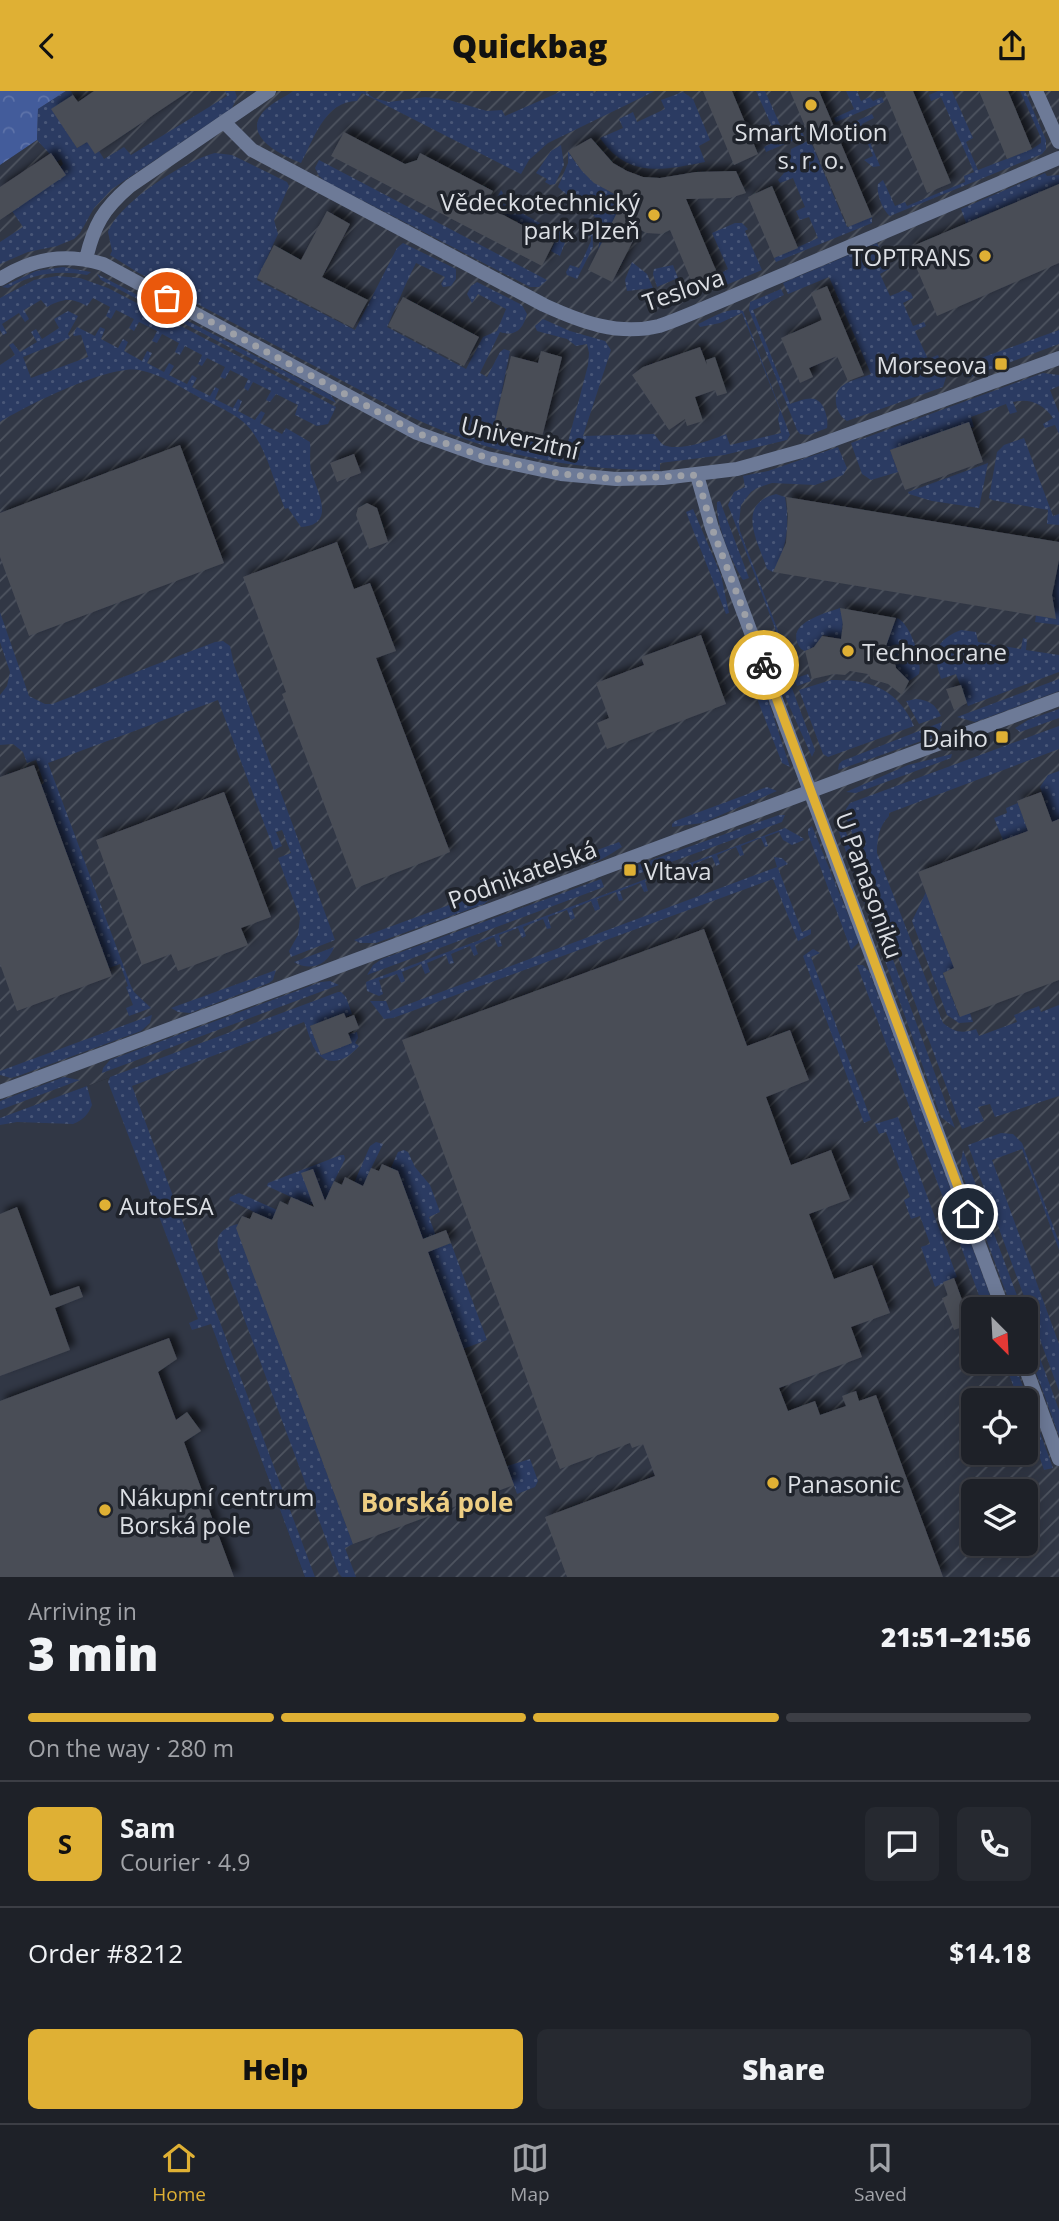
<!DOCTYPE html>
<html lang="en">
<head>
<meta charset="utf-8">
<style>
  :root { --surface:#1e2128; --page:#262930; --text:#f1f3f6; --muted:#a1a3a8; --line:#3c3e45; --accent:#dfb034 }
  body { margin:0; font-family:"Open Sans",sans-serif; background:var(--page); color:var(--text); height:100vh; display:flex; flex-direction:column; font-size:26px; white-space:nowrap }
  * { box-sizing:border-box; margin:0 }
  p { font-size:23px; color:var(--muted) }
  .icon { flex:none; width:38px; height:38px; fill:none; stroke:currentColor; stroke-width:2; stroke-linecap:round; stroke-linejoin:round }
  .map { position:relative; height:1486px; overflow:hidden }
  .sheet { display:flex; flex-direction:column; background:var(--surface); flex:1 }
  .sheet>* { flex:none }
  .needle { width:46px; rotate:156deg }
  .fabs { position:absolute; left:961px; top:1206px; display:grid; gap:14px }
  .fabs a { display:grid; place-items:center; width:77px; height:77px; border-radius:10px; background:var(--surface); box-shadow:0 4px 18px #0003,0 0 0 2px var(--line); font-size:35px }
  .pin { position:absolute; display:grid; place-items:center; width:60px; height:60px; color:#fff; margin:-30px; border:4px solid #fff; border-radius:50%; box-shadow:0 2px 7px #0007 }
  .courier { position:absolute; display:grid; place-items:center; width:70px; height:70px; margin:-35px; border:5px solid #dfb034; border-radius:50%; background:#fff; color:#222; box-shadow:0 2px 9px #0007 }
  .headline em { font-style:normal; font-weight:800 }
  .headline div { display:flex; flex-direction:column-reverse }
  .headline { display:flex; align-items:center; justify-content:space-between; height:119px; padding:0 28px }
  h1 { font-size:46px; font-weight:800; line-height:52px }
  .bar { display:grid; grid-template-columns:repeat(4,1fr); gap:10px 7px; align-content:center; height:84px; padding:0 28px }
  .bar i { height:9px; border-radius:5px; background:var(--line) }
  .bar .active { background:var(--accent) }
  .bar p { grid-column:span 4 }
  .line { display:flex; align-items:center; gap:18px; padding:0 28px; border-top:2px solid var(--line) }
  .line div { flex:1 }
  .round { display:grid; place-items:center; flex:none; width:74px; height:74px; border-radius:10px; background:var(--page) }
  .primary-button { display:flex; gap:14px; margin-top:auto; padding:14px 28px }
  .primary-button a { flex:1; height:80px; border-radius:10px; background:var(--accent); color:#111; font-size:28px; font-weight:800; line-height:80px; text-align:center }
  .primary-button a+a { background:var(--page); color:var(--text) }
  header { display:flex; justify-content:space-between; align-items:center; height:91px; padding:0 28px; background:var(--accent); color:#111; font-size:32px; font-weight:800 }
  .dock { display:flex; justify-content:space-around; align-items:center; height:98px; border-top:2px solid var(--line); background:var(--surface); font-size:19px; color:var(--muted) }
  .dock a { display:grid; justify-items:center; gap:4px }
  .dock .active { color:var(--accent) }
  .map>svg:first-child { display:block }
</style>
</head>
<body>
<header><svg class="icon" aria-label="back" viewBox="0 0 24 24"><path d="M15 5l-7 7 7 7"/></svg>Quickbag<svg class="icon" aria-label="share" viewBox="0 0 24 24"><path d="M12 15V3M7 8l5-5 5 5M5 13v7h14v-7"/></svg></header>
<div class="map">
<svg width="1059" height="1486" viewBox="0 0 1059 1486">
  <defs>
    <pattern id="industrial-furrows" width="10" height="10" patternUnits="userSpaceOnUse" patternTransform="scale(1.75)"><rect width="10" height="10" fill="#313745"/><path d="M-1 1l2-2M0 10L10 0M9 11l2-2" fill="none" stroke="#4e5460"/></pattern>
    <pattern id="grass-dots" width="8" height="8" patternUnits="userSpaceOnUse" patternTransform="scale(1.75)"><rect width="8" height="8" fill="#2b3b62"/><path d="M2 2h.1M6 6h.1" fill="none" stroke="#495778" stroke-width="1.8" stroke-linecap="round"/></pattern>
    <pattern id="forest-crowns" width="20" height="18" patternUnits="userSpaceOnUse" patternTransform="scale(1.75)"><rect width="20" height="18" fill="#435c9b"/><path d="M2 6a3 3 0 1 1 6 0M12 15a3 3 0 1 1 6 0" fill="none" stroke="#5e73a9"/></pattern>
    <filter id="shadow"><feDropShadow dx="5.5" dy="-5.5" stdDeviation="3.5" flood-color="#0009"/></filter>
  </defs>
  <rect width="100%" height="100%" fill="#282c35"/>
  <path fill="#313745" d="M119,983L305,1486H0V1028Z"/>
  <path fill="url(#industrial-furrows)" fill-rule="evenodd" d="M66,0H1059V1486H305L119,983L0,1028V74L37,49ZM973,1218H1026V1270H973ZM973,1309H1026V1362H973ZM973,1400H1026V1452H973Z"/>
  <path fill="url(#grass-dots)" d="M66,0H71L73,4L52,18L77,57L87,51L99,60L104,68L124,56L131,64L227,5L225,0H235L237,6L232,17L112,98L94,117L80,142L74,148L57,155L28,161L0,173V151L23,136L12,120L63,73L61,68L57,71L37,49L38,18Z
    M293,0H364L374,7L389,11L425,6L449,9L487,20L502,19L505,25L562,0H593L594,2L598,0H655L548,52L529,69L521,83L362,2L357,10C325,10 314,48 301,72C283,65 239,45 265,19C273,11 285,6 293,0Z
    M756,0H765L786,47L802,41L804,45L766,61L764,56L778,49Z
    M846,0H857L861,10L870,6L873,10L882,6L884,11L836,31L834,27L854,18Z
    M938,0H952L973,47L966,51L978,79L1032,58L1041,52V47L1020,0H1025L1046,49V58L1042,63L890,125C883,120 876,103 878,93L883,89L895,115L905,111L907,115L965,91L964,85L974,81L941,6L931,10L929,4Z
    M683,1L693,8L710,49L699,55L705,71C664,79 628,88 600,47L623,37L619,28L633,21L637,31L665,18L661,9Z
    M872,23L874,27L862,33L880,75L873,76L864,69L873,65L860,34L840,41L838,38Z
    M810,49L847,136L872,126V132L776,171L774,167L818,147L809,126L800,129L796,120L805,116L793,87L780,92L778,89L789,76L791,58Z
    M561,54L564,74L555,93L550,94L545,91L547,88L536,82L551,60Z
    M568,60C581,83 600,97 624,108L598,160C606,114 580,118 558,96L568,72Z
    M215,62L232,64L287,91L289,95L274,129L278,143L257,189L355,239L397,157L403,152L456,178V188L451,195L443,196L441,193L445,186L416,172C405,193 397,215 387,236L466,278L483,246L497,240L506,218L478,203L472,212L467,203L471,195L477,191L522,214L527,223C523,238 516,246 500,241L480,282L487,286L500,261L504,258L510,260L495,334L568,351L588,274L589,262L587,253L576,255L567,248L537,240L535,235L543,228L570,240L605,250L611,259L583,345L654,343C657,346 659,350 662,353C676,362 712,349 726,343L730,354L781,342L778,328L780,319L742,222L720,232L700,236L698,233C712,227 729,215 743,220L790,344L787,349L724,364L660,372V379C568,379 489,364 405,323L137,181L110,164L112,160L108,141C119,112 185,69 215,62Z
    M319,69L547,189L539,196H530L325,90L319,85L315,77Z
    M1045,82L1047,85L1059,84V93L966,132L961,118Z
    M501,99L503,102L499,110L553,139L560,130L565,134L567,146L560,165L551,160L555,150L492,117Z
    M592,132L593,156L577,188L567,184L566,181L570,174L579,177L591,150V145H583L582,136Z
    M735,132H742L748,138L745,140L762,179L726,194L721,182L728,178L712,142Z
    M877,152L889,178L880,183L890,205L905,199L911,202L913,207L903,212L913,235L924,231L926,235L915,240L928,268L938,264L946,286L943,296L847,330C841,326 837,320 836,312C833,291 857,289 871,283L829,186L788,203L783,192Z
    M632,171L647,183L653,197L627,200L625,189Z
    M673,174L678,187L657,196L653,183L654,178Z
    M63,176L91,181L87,184C58,179 34,182 8,197L2,196L36,180Z
    M97,183L331,304L336,312L101,189Z
    M57,185L80,187L108,197L336,316L328,333L317,335L295,324L298,314L276,303L270,311L266,309L271,300L253,291L248,300L244,297L248,288L230,279L225,288L220,286L225,276L207,267L202,275L198,273L202,264L185,255L180,264L175,261L179,252L162,243L157,252L152,250L157,240L139,231L134,240L129,237L134,228L116,219L111,228L106,225L110,216L93,207L87,215C71,207 64,207 47,216L41,209L24,219L29,228L25,231L19,222L2,233L7,242L3,244L0,239V207L34,189Z
    M781,198L784,204L753,219L790,313C805,308 818,301 825,320C827,326 828,330 827,337L809,344L800,343L797,339L749,219L750,211Z
    M68,220L78,225L68,243L70,247L23,266L31,287L88,266L81,244L74,245L73,243L77,236L95,245L100,236L105,238L101,248L118,257L123,248L128,251L124,260L142,270L147,260L152,262L147,272L164,281L169,272L174,275L169,284L187,293L192,284L197,287L192,296L210,305L215,296L219,298L215,308L233,317L238,308L242,310L238,320L255,329L261,320L265,322L260,332L282,343L286,337L310,351C311,360 309,369 311,379C316,399 338,434 301,436L288,417L285,418C274,392 268,361 251,339C240,324 218,316 202,308C182,297 161,283 139,279C110,273 25,315 0,331V274L15,264L9,254L13,252L20,261L37,251L31,241L36,238L42,248L59,237L54,228Z
    M1059,239V253L968,287L958,280L956,276Z
    M1043,282L1059,284V295L1050,299L1059,322V343L1055,334L1045,337L1043,333L1053,327C1043,313 1030,307 1013,311L1017,321L1010,323L1006,313L971,326L974,336L890,359L898,381L871,389L862,383L851,352Z
    M1024,347L1053,425L1059,423V434L1047,433L1048,419L992,409L989,407L997,361L1004,354Z
    M838,356L847,377L843,384L815,394L772,392L757,397L751,401L741,414L739,432L740,440L796,587L808,583L811,590L797,595L728,414L734,401L745,396L743,385L768,380Z
    M988,372L979,417L932,410L909,403L908,401Z
    M776,403L785,406C790,434 787,457 773,481L767,478C758,451 735,413 776,403Z
    M720,410L749,487L743,489C732,472 715,431 717,411Z
    M693,418L721,484L729,522L726,523L686,421Z
    M1059,469V534L1035,531L1036,524L1053,519L1052,504Z
    M840,517L843,529L841,548L823,544L814,556L805,560L801,558C782,533 823,523 840,517Z
    M0,521L29,605L45,613H52L215,551L223,550L230,555L234,574L335,849L291,866L289,860L298,844L300,827L278,767L291,762L282,739L276,741L282,755L274,759L218,609L48,672L131,895L134,901L151,917L129,925L126,917L133,914L126,896L128,895L120,873L109,877L41,694L44,692L36,669L27,672L23,661L13,653L0,654V604L7,595L10,581L0,551Z
    M897,527C910,532 923,570 919,583L909,590C897,581 893,572 891,556L886,555L889,542Z
    M961,539L976,541L978,551L1021,558L1023,547L1027,548L1026,559L1059,564V581L968,615L956,583L941,588C932,563 935,549 961,539Z
    M774,549L815,659L812,666L779,592L770,551Z
    M755,583L764,597L790,676L782,672L749,587Z
    M1059,588V600L975,631L957,626Z
    M831,589C870,588 898,598 914,635L828,666L823,663L799,599Z
    M916,608C929,609 935,613 941,625L919,633L906,610Z
    M1059,618V627L1020,641L1015,637L1028,629Z
    M942,631L941,637L933,646L838,679L839,673L842,670Z
    M1059,635V658L889,722V725C879,735 877,748 877,762L943,932C954,941 962,943 976,938L979,945L1017,931L1014,924L1039,915L1041,921L1059,914V1005L995,1026L990,1013L978,1016L984,1030L962,1038L846,726V718L850,712Z
    M952,663L951,667L856,702L846,701L908,674Z
    M1059,680V729L1052,731L1040,696L1048,684Z
    M767,696L777,700L702,732L672,736V733L675,730Z
    M1018,712L1028,740L1003,749L994,727L1007,722L1006,717Z
    M779,724H785L782,731L635,784L632,776Z
    M834,727L840,728L843,733L955,1037L941,1026Z
    M812,735L858,848V852L851,859L808,743V738Z
    M785,737L803,747L804,749L792,754L783,749L779,741L765,746L768,755L765,756L761,747L741,755L744,764L740,765L736,756L717,764L720,773L716,775L712,766L693,773L695,781L692,783L688,774L669,782L672,791L668,792L664,783L645,790L648,800L644,801L640,792L620,800L623,809L619,810L616,801L597,808L600,818L595,820L591,810L572,818L575,827L571,829L567,819L548,826L551,837L547,838L543,828L523,836L526,845L522,847L518,837L499,844L502,855L498,856L494,846L475,854L478,863L474,865L470,855L451,863L454,872L449,873L446,864L427,872L430,881L425,883L421,873L402,881L405,890L401,892L397,883L379,889L383,903L379,905L367,900L366,891L371,889Z
    M619,751L622,756C605,766 591,779 570,769Z
    M774,766L782,767L788,773L778,777L802,841L811,838V843L798,850L773,788L393,927L384,928L370,910H386L390,920L777,776Z
    M601,788L604,796L367,884L373,874L382,868Z
    M498,796L495,804L484,813L376,852H360L354,849Z
    M926,801L954,877L943,882L959,925L970,922L973,931L959,932L947,924L912,830Z
    M334,856C328,874 310,881 294,871Z
    M813,858L820,862L811,866L871,1029L864,1032L803,865Z
    M857,874H863L869,880L990,1204V1218H984Z
    M276,879L273,889L269,892L190,922L178,921L171,917Z
    M330,890L339,894L102,982L103,977L110,969L321,891Z
    M338,901H341L346,906L352,923L346,926L344,922L310,935L321,964L351,952L349,943L357,941L358,947L355,952L359,955C352,963 344,969 334,970C313,970 311,946 304,931L132,995L315,1486H305L211,1233L192,1239L189,1232L198,1228L108,991L110,986Z
    M152,924L150,932L141,940L18,985L11,987L0,984V980Z
    M64,986L80,989L0,1019V1010Z
    M87,995L92,1014C88,1024 83,1029 73,1033L17,1031L0,1034V1027Z
    M898,1026L957,1186L935,1196L921,1156L930,1153L920,1125L911,1128L904,1109L910,1106L886,1041L879,1043L875,1033Z
    M1001,1042L1013,1043L1022,1052L1059,1151V1159L1022,1058L992,1069L1059,1253V1300L968,1054Z
    M376,1051L383,1053L366,1088L368,1093L351,1099L370,1055Z
    M404,1059L408,1061L415,1076L430,1094L440,1121L429,1126L440,1156L451,1152L487,1249L463,1258L388,1083L398,1061Z
    M963,1059L1022,1218H1012L960,1077Z
    M341,1064H344L345,1068L329,1101L331,1106L304,1116L291,1106L267,1095L268,1092Z
    M239,1102L284,1122V1124L266,1130L264,1126L229,1109L230,1106Z
    M238,1133V1141L353,1453L345,1457L356,1486H342L339,1483L218,1157C215,1142 225,1136 238,1133Z
    M1026,1229L1059,1319V1345L1026,1254Z
    M1004,1271H1014L1053,1377L1044,1379L1026,1328V1309H1019Z
    M530,1368L538,1390L535,1396L517,1403L507,1375Z"/>
  <path fill="url(#forest-crowns)" d="M0,0H66L38,18L37,49L0,74Z"/>
  <path fill="#494d57" filter="url(#shadow)" d="M94,0H189L95,63L87,51L77,57L51,18L73,4L78,11Z
    M703,0H732L758,63L734,74Z
    M790,0H819L872,126L848,136Z
    M884,0H913L951,92L927,102Z
    M979,0H1008L1032,58L1007,68Z
    M344,41L405,73L417,69L420,62L493,100L489,107L492,118L554,151L542,175L331,65Z
    M591,47L613,72L627,80L643,86L660,87L696,81L736,80L746,102L730,107L686,108L718,184L693,194L670,139L662,143L646,142L639,138L612,191L588,179L624,108L594,92L582,80L568,60Z
    M51,62L66,84L0,129V96Z
    M1059,93V172L937,225L908,157Z
    M772,95L798,157L774,167L748,106Z
    M327,120L350,133L322,186L368,209L353,237L257,187L274,154L301,169Z
    M827,195L864,284L848,290L837,265L809,277L813,286L800,292L781,247L822,229L811,202Z
    M403,206L479,246L464,275L388,235Z
    M700,256L707,274L706,269L715,266L727,302L717,305L715,299L695,306L703,330L687,335L685,328L669,339L632,284L643,276Z
    M541,260L562,266L542,346L494,334L511,265L538,272Z
    M969,331L983,371L905,399L890,359Z
    M180,354L224,472L29,545L0,466V422Z
    M354,363L361,382L337,391L330,372Z
    M786,406L1059,451V469L1052,504L1056,528L773,481L786,452L788,425Z
    M367,412L377,417L388,451L369,458L356,424L358,417Z
    M337,451L354,498L370,492L396,560L376,567L450,761L356,797L282,603L286,601L243,486Z
    M840,517L896,527L886,555L891,556L896,577L909,590L902,604L888,593L871,588L868,583L850,580L845,584L834,583L812,588L805,560L814,556L822,545L841,548L843,534Z
    M701,544L726,613L607,658L597,632L609,627L596,592L644,574L641,566Z
    M961,594L967,612L954,619L946,598Z
    M34,674L112,885L17,920L0,873V686Z
    M224,701L271,826L241,837L248,854L178,880L171,863L142,874L96,749Z
    M1041,701L1052,731L1059,728V889L960,926L943,882L954,877L918,781L1028,740L1017,710Z
    M704,838L747,955L790,939L809,989L766,1006L791,1074L831,1059L850,1108L809,1123L834,1188L872,1174L890,1222L851,1236L862,1266L779,1297L788,1320L815,1310L820,1324L846,1315L842,1305L856,1300L859,1310L876,1304L943,1486H567L545,1426L655,1385L643,1353L632,1357L630,1352L560,1378L402,949Z
    M344,922L346,927L354,924L359,937L348,942L352,952L321,964L310,935Z
    M382,1073L398,1080L423,1148L446,1139L451,1152L428,1161L514,1394L353,1453L236,1137L242,1125L250,1128L253,1121L272,1129L280,1110L288,1114L291,1106L314,1116L301,1082L313,1078L325,1110L334,1090L342,1094L345,1086L363,1095L371,1077L379,1080Z
    M17,1116L50,1205L79,1195L83,1206L55,1217L70,1259L0,1285V1123Z
    M954,1187L971,1233L954,1239L942,1207L948,1205L943,1191Z
    M169,1247L177,1268L158,1281L176,1329L187,1321L201,1340L184,1351L234,1486H0V1310Z"/>
  <g fill="none" stroke-linecap="round" stroke-linejoin="round">
    <path stroke="#6d7a97" stroke-width="14" d="M1036,0L1059,51
      M224,31L252,59L544,214C581,231 618,245 659,235C671,231 683,226 695,221L1059,67
      M86,168C94,134 103,118 130,95L269,0
      M0,188C33,167 65,162 103,173L417,342L487,367L561,383L616,388L663,387L737,378L805,359L1059,267
      M697,384L712,437L1003,1218
      M0,1001L1059,608
      M1023,1270L1059,1368"/>
  </g>
  <g fill="none" stroke-linecap="round" stroke-linejoin="round">
    <path stroke="#9da0a7" stroke-width="7" stroke-dasharray="0 12.6" d="M167,207L417,342L487,367L561,383L616,388L697,384L712,437L764,574"/>
    <path stroke="#dfb034" stroke-width="9" d="M764,574L968,1123"/>
  </g>
  <g fill="#dfb034" stroke="#1f232b" stroke-width="2.5">
    <circle cx="811" cy="14" r="7"/>
    <circle cx="654" cy="124" r="7"/>
    <circle cx="985" cy="165" r="7"/>
    <rect x="994" y="266" width="14" height="14" rx="3.5"/>
    <circle cx="848" cy="560" r="7"/>
    <rect x="995" y="639" width="14" height="14" rx="3.5"/>
    <rect x="623" y="772" width="14" height="14" rx="3.5"/>
    <circle cx="105" cy="1114" r="7"/>
    <circle cx="773" cy="1392" r="7"/>
    <circle cx="105" cy="1419" r="7"/>
  </g>
  <g text-anchor="middle" dominant-baseline="central" stroke-width="7" stroke-linejoin="round" paint-order="stroke">
    <g font-size="24" fill="#dcdfe4" stroke="#1f232b" text-anchor="start">
      <text x="811" y="40" text-anchor="middle">Smart Motion<tspan x="811" dy="28">s. r. o.</tspan></text>
      <text x="640" y="110" text-anchor="end">Vědeckotechnický<tspan x="640" dy="28">park Plzeň</tspan></text>
      <text x="971" y="165" text-anchor="end">TOPTRANS</text>
      <text x="987" y="273" text-anchor="end">Morseova</text>
      <text x="862" y="560">Technocrane</text>
      <text x="988" y="646" text-anchor="end">Daiho</text>
      <text x="644" y="779">Vltava</text>
      <text x="119" y="1114">AutoESA</text>
      <text x="787" y="1392">Panasonic</text>
      <text x="119" y="1405">Nákupní centrum<tspan x="119" dy="28">Borská pole</tspan></text>
    </g>
    <g font-size="24" fill="#dcdfe4" stroke="#1f232b">
      <text transform="translate(683 198) rotate(-19)">Teslova</text>
      <text transform="translate(520 346) rotate(13)">Univerzitní</text>
      <text transform="translate(522 783) rotate(-20)">Podnikatelská</text>
      <text transform="translate(870 794) rotate(70)">U Panasoniku</text>
    </g>
    <g font-size="26" font-weight="bold" fill="#eece83" stroke="#1f232b">
      <text x="437" y="1411">Borská pole</text>
    </g>
  </g>
</svg>
<div class="fabs">
<a><svg class="needle" viewBox="-14 -14 28 28"><path d="M0-13l5 13h-10z" fill="#e53935"/><path d="M0 13l5-13h-10z" fill="#a1a3a8"/></svg></a>
<a><svg class="icon" aria-label="locate" viewBox="0 0 24 24"><circle cx="12" cy="12" r="6"/><path d="M12 2v4M12 18v4M2 12h4M18 12h4"/></svg></a>
<a><svg class="icon" aria-label="layers" viewBox="0 0 24 24"><path d="M12 4l9 5-9 5-9-5zM3 14l9 5 9-5"/></svg></a>
</div>
<div class="pin" style="left:167px;top:207px;background:#ea580c"><svg class="icon" aria-label="bag" viewBox="0 0 24 24"><path d="M5 8h14l-1 12H6zM9 8a3 3 0 0 1 6 0"/></svg></div>
<div class="pin" style="left:968px;top:1123px;background:#1f2937"><svg class="icon" aria-label="home" viewBox="0 0 24 24"><path d="M3 11l9-7 9 7M6 9v11h12V9"/></svg></div>
<div class="courier" style="left:764px;top:574px"><svg class="icon" aria-label="bike" viewBox="0 0 24 24"><circle cx="6" cy="16" r="4"/><circle cx="18" cy="16" r="4"/><path d="M6 16l4-8h5l3 8M10 8l3 8H6M13 5h3"/></svg></div>
</div>
<section class="sheet">
<div class="headline"><div><h1>3 min</h1><p>Arriving in</p></div><em>21:51–21:56</em></div>
<div class="bar"><i class="active"></i><i class="active"></i><i class="active"></i><i></i><p>On the way · 280 m</p></div>
<div class="line" style="height:126px"><b class="round" style="background:var(--accent);color:#111">S</b><div><b>Sam</b><p>Courier · 4.9</p></div><a class="round"><svg class="icon" aria-label="chat" viewBox="0 0 24 24"><path d="M4 5h16v11H9l-5 4z"/></svg></a><a class="round"><svg class="icon" aria-label="phone" viewBox="0 0 24 24"><path d="M5 4h4l2 5-3 2q2 4 5 5l2-3 5 2v4C11 20 4 13 5 4z"/></svg></a></div>
<div class="line" style="height:91px"><div>Order #8212</div><b>$14.18</b></div>
<div class="primary-button"><a>Help</a><a>Share</a></div>
</section>
<nav class="dock">
<a class="active"><svg class="icon" aria-label="home" viewBox="0 0 24 24"><path d="M3 11l9-7 9 7M6 9v11h12V9"/></svg>Home</a>
<a><svg class="icon" aria-label="map" viewBox="0 0 24 24"><path d="M3 6l6-2 6 2 6-2v14l-6 2-6-2-6 2zM9 4v14M15 6v14"/></svg>Map</a>
<a><svg class="icon" aria-label="saved" viewBox="0 0 24 24"><path d="M7 4h10v16l-5-4-5 4z"/></svg>Saved</a>
</nav>
</body>
</html>
